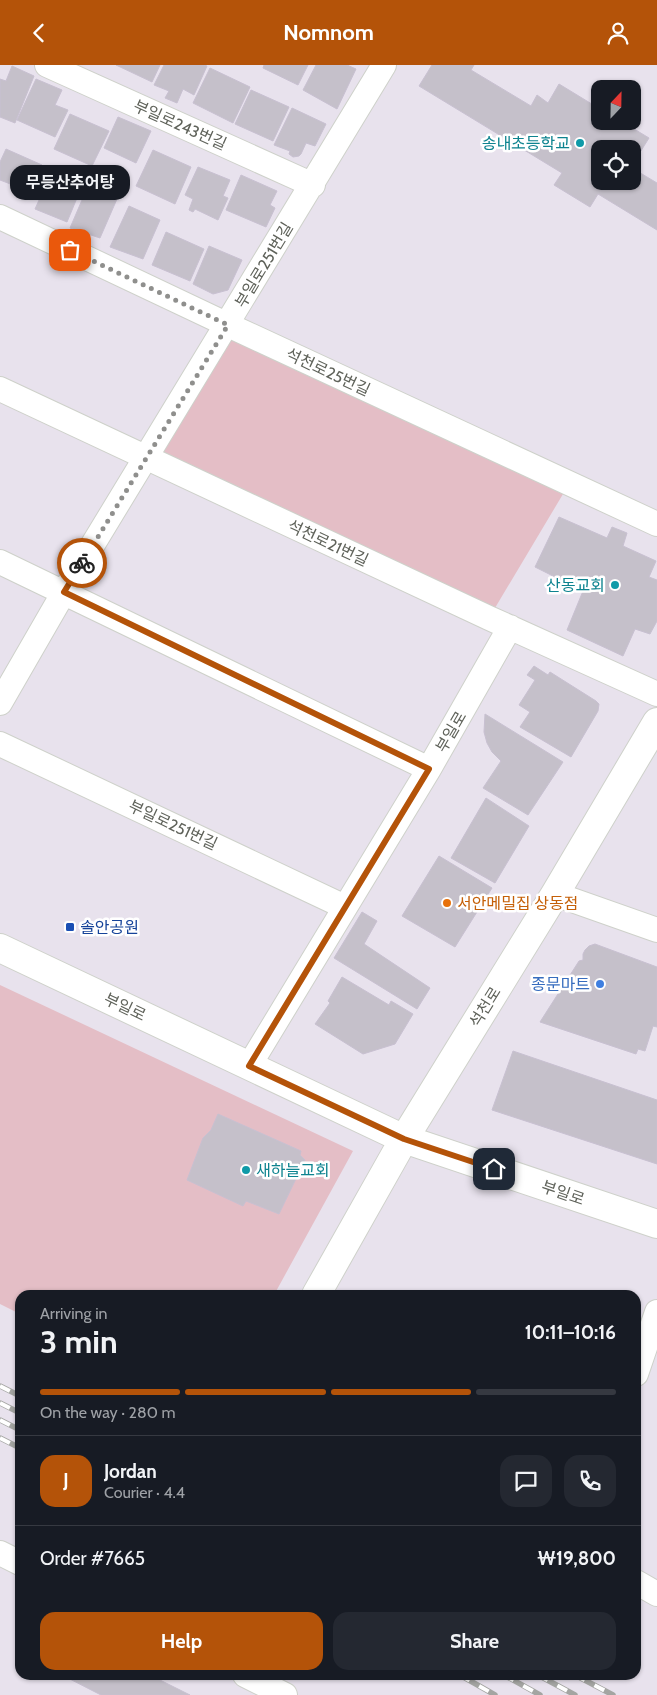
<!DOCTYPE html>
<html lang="en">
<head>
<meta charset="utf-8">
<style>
  :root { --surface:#171b24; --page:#242831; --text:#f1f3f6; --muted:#9ea1a6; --line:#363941; --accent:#b45309 }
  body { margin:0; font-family:Cabin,"Noto Sans KR",sans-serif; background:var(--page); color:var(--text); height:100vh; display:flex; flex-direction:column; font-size:19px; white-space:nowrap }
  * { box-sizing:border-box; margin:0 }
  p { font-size:16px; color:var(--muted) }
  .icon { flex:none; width:28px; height:28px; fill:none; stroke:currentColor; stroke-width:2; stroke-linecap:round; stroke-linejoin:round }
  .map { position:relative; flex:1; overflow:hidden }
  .sheet { position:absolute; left:15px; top:1225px; width:626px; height:390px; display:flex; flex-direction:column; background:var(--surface); border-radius:15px; box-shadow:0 1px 4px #0004 }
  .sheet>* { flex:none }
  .needle { width:32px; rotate:22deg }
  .fabs { position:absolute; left:591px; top:15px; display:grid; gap:10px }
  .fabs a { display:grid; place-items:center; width:50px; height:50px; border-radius:10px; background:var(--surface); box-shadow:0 1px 4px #0004; font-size:25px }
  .pin { position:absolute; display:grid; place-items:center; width:42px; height:42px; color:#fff; margin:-21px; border-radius:10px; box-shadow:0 2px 8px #0006 }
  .courier { position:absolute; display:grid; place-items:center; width:50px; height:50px; margin:-25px; border:4px solid #b45309; border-radius:50%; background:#fff; color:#222; box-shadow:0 1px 6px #0007 }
  .bubble { position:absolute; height:35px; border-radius:15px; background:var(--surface); box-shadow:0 1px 4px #0004; font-size:16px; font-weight:700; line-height:35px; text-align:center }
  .overview em { font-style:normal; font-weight:700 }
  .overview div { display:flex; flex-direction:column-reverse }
  .overview { display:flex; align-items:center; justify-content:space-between; height:85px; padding:0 25px }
  h1 { font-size:32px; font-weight:700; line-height:38px }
  .bar { display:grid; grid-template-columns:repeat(4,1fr); gap:8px 5px; align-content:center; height:60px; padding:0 25px }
  .bar i { height:6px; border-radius:4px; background:var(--line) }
  .bar .selected { background:var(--accent) }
  .bar p { grid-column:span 4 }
  .line { display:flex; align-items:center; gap:12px; padding:0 25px; border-top:1px solid var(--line) }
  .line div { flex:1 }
  .round { display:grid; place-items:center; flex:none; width:52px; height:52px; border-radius:15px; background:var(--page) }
  .cta { display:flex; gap:10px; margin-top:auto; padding:10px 25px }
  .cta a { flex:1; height:58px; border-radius:15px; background:var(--accent); color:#fff; font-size:20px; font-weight:700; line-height:58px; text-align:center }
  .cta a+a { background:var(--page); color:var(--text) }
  header { display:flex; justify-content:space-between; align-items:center; height:65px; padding:0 25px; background:var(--accent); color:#fff; font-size:22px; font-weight:700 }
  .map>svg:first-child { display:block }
</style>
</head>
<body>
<header><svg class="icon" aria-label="back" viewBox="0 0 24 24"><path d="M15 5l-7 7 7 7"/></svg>Nomnom<svg class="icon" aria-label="person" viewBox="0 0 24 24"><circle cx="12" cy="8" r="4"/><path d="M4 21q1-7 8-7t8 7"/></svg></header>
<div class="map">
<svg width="657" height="1630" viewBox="0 0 657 1630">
  <rect width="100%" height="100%" fill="#e8e2ed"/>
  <path fill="#e4bec6" d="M228,260L569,419L489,553L147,393Z
    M0,920L353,1086L274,1230H20V1249L0,1239Z"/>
  <path fill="#c5c0ca" stroke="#c8c0d1" d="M116,0H160L152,17Z
    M164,0H204L207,1L194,30L183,24L177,38L165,33L169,26L154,20Z
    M264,0H308L298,20L263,3Z
    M316,0H347L356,4L337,44L303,25Z
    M432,0H474L471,5L531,41L537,30L548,38L559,19L600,44V56H621L649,73L632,100V84H600V116H632V103L657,118V165L598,129L590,142L554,120L562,108L419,21Z
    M12,1L34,11L15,58L0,52V14L6,16Z
    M210,3L250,22L233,58L193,38Z
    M36,14L62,25L55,40L68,45L55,72L17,55Z
    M251,25L289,42L273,76L235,59Z
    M292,43L326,59L315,81L306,78L301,89L299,91L293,92L289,89L290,86L274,80Z
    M70,49L109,66L92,101L54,84Z
    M118,52L151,66L136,98L104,83Z
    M6,84L42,100L31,127L0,115V97Z
    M153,85L191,102L175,139L136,121Z
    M198,102L230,115L223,131L228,133L218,155L195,144L193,147L189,145L193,134L185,130Z
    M52,106L82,121L67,157L35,144Z
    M241,110L277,126L270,140L275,143L266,162L226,145Z
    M88,121L117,134L100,173L70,163Z
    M129,141L160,155L143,194L110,182Z
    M166,167L204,184L190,216L152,200Z
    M209,181L242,195L228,225L213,229L193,219Z
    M559,452L607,473L612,462L627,468L623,481L656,496L649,512L657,515V556L650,569L635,564L623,591L567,565L583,526L535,502Z
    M534,601L548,610L550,607L596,636L599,639L598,646L571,692L520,662L530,647L519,640L535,615L527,610Z
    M485,649L563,697L528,750L483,723L501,696L492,687L487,678L484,667Z
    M486,733L529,761L495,818L451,793Z
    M439,791L492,823L455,882L402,851Z
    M362,847L377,856L364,879L430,923L417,944L334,893Z
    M595,879L657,902V962L653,961L645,986L638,984L636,989L540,957L579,896L583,895V889L585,885L589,881Z
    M342,912L389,940L391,936L413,949L395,979L363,989L315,959L330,938L328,936Z
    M513,986L657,1035V1099L492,1045Z
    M218,1049L301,1086L300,1090L305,1095L279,1149L246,1136L243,1141L187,1115L203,1073L211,1065Z
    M62,1610H150L190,1630H101Z"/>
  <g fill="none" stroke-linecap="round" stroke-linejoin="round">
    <defs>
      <path id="minor" d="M47,0L313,120
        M0,152L228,260L657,459
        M0,324L489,553L657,629
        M0,497L429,704
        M0,638L64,527L384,0
        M0,679L345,842
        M555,829L657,865
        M249,1001L429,704L510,562
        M636,1309L657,1247
        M0,1488L20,1498
        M636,1517L657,1529
        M245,1610L285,1630"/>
      <path id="tertiary" d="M0,883L404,1074L657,1159
        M316,1230L404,1074L555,829L657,657"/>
    </defs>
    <use href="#minor" stroke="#ced1ca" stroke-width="26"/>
    <use href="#tertiary" stroke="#ced1ca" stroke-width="30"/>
    <use href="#minor" stroke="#fff" stroke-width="24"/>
    <use href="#tertiary" stroke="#fff" stroke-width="28"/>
    <defs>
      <path id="rail" d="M0,1321L20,1331
        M0,1338L20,1348
        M0,1355L20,1365
        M0,1373L20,1383
        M460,1610L495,1630
        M504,1610L540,1630
        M538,1610L575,1630
        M575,1610L613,1630"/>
    </defs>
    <use href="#rail" stroke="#a4a5a2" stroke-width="5.5"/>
    <use href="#rail" stroke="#fff" stroke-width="4" stroke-dasharray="11" stroke-linecap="butt"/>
  </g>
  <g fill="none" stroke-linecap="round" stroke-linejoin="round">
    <path stroke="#8f8f8d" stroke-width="5" stroke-dasharray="0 9" d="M70,185L228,260L82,498"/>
    <path stroke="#b45309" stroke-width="6" d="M82,498L64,527L429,704L249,1001L404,1074L494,1104"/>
  </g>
  <g fill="#0f9aa8" stroke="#fff" stroke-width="2">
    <circle cx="580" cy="78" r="5"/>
    <circle cx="615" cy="520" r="5"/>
    <circle cx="246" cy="1105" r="5"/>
  </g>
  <circle fill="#e8710a" stroke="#fff" stroke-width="2" cx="447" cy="838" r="5"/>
  <rect fill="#1a4fb4" stroke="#fff" stroke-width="2" x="65" y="857" width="10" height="10" rx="2.5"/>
  <circle fill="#3f7fe0" stroke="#fff" stroke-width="2" cx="600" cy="919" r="5"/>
  <g text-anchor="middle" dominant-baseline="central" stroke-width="5" stroke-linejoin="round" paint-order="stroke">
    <g font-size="16" fill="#5f625a" stroke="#fff">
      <text transform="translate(180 60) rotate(24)">부일로243번길</text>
      <text transform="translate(264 200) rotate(-59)">부일로251번길</text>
      <text transform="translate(328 307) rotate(25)">석천로25번길</text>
      <text transform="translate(328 478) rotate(25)">석천로21번길</text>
      <text transform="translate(451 667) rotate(-60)">부일로</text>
      <text transform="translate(173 760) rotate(25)">부일로251번길</text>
      <text transform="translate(125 942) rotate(25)">부일로</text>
      <text transform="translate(485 942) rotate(-58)">석천로</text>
      <text transform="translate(563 1128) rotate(19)">부일로</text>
    </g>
    <g font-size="16" fill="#0d838f" stroke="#fff" text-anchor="end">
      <text x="570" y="78">송내초등학교</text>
      <text x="605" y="520">산동교회</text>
      <text x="256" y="1105" text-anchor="start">새하늘교회</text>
    </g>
    <g font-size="16" fill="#c56008" stroke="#fff" text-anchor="start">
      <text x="457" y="838">서안메밀집 상동점</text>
    </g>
    <g font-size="16" fill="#164399" stroke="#fff" text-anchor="start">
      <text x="80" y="862">솔안공원</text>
    </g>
    <g font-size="16" fill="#366cbe" stroke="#fff" text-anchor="end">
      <text x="590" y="919">종문마트</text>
    </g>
  </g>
</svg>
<div class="fabs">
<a><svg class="needle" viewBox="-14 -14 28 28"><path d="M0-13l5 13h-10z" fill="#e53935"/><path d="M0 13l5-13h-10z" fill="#9ea1a6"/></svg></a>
<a><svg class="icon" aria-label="locate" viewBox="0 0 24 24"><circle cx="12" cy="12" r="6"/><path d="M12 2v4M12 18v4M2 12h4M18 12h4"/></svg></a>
</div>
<div class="pin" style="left:70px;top:185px;background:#ea580c"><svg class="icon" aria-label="bag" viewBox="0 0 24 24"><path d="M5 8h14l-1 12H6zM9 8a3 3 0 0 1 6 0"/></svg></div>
<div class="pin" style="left:494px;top:1104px;background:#1f2937"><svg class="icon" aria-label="home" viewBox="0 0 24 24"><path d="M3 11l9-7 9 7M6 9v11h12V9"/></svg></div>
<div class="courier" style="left:82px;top:498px"><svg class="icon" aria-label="bike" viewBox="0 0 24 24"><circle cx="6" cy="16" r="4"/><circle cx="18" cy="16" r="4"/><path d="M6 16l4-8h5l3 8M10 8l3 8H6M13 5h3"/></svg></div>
<div class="bubble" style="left:10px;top:100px;width:120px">무등산추어탕</div>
<section class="sheet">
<div class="overview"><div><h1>3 min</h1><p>Arriving in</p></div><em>10:11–10:16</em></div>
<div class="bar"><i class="selected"></i><i class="selected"></i><i class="selected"></i><i></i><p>On the way · 280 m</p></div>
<div class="line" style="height:90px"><b class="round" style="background:var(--accent);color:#fff">J</b><div><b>Jordan</b><p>Courier · 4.4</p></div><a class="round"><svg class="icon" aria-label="chat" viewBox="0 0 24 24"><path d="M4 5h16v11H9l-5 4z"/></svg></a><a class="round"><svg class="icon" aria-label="phone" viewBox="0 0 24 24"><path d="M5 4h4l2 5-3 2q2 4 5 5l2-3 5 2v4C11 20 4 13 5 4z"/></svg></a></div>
<div class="line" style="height:65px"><div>Order #7665</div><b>₩19,800</b></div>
<div class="cta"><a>Help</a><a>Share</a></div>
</section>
</div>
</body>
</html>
